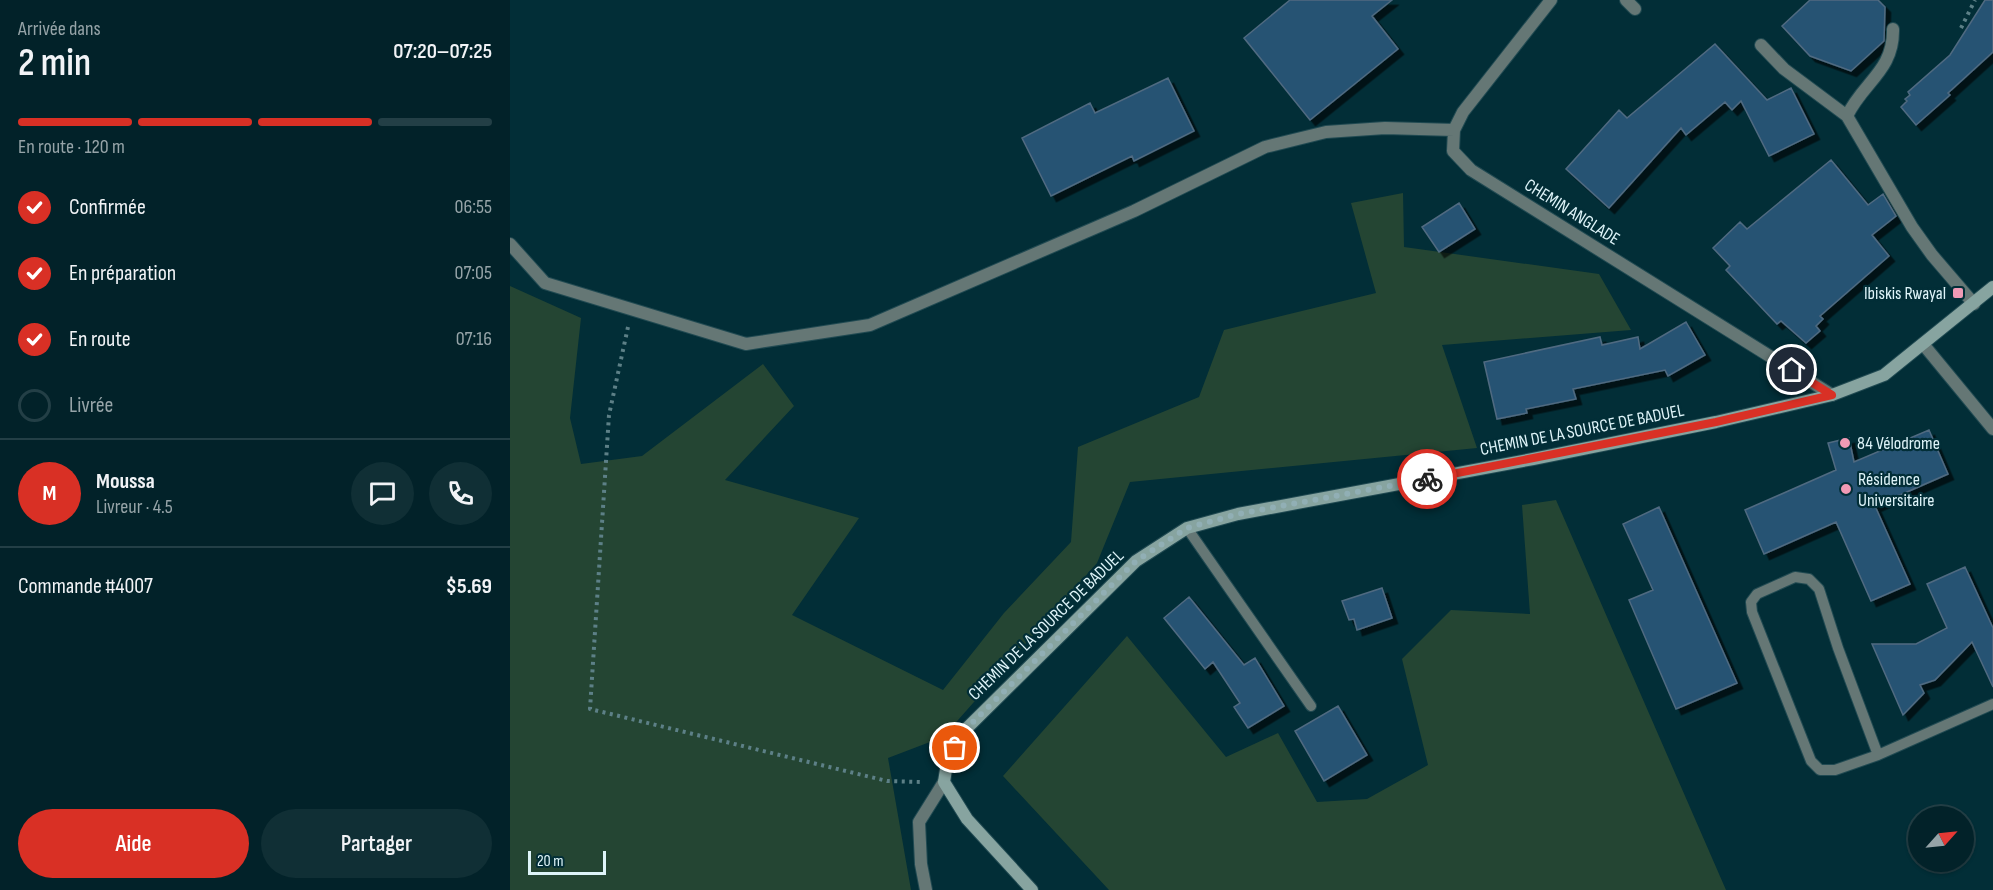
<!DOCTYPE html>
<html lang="fr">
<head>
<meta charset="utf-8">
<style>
  :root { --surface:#022229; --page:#102f35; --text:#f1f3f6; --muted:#96a4a8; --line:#233f46; --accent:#d93025 }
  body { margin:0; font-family:"Sofia Sans Condensed",sans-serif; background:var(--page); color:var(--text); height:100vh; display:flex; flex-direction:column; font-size:22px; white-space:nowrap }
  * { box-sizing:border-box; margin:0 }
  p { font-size:20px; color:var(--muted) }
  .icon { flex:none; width:33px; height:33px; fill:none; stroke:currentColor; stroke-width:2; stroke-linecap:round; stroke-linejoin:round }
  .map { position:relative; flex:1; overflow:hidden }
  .drawer { display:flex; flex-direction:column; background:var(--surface); width:510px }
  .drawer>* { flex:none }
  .needle { width:39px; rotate:63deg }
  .fabs { position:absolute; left:1398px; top:806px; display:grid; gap:12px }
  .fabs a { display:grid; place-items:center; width:66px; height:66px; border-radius:50%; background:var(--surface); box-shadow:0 2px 4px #0004,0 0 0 2px var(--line); font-size:30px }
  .scale { position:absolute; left:18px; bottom:15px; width:78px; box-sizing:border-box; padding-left:6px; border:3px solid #def4f9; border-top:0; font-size:16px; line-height:21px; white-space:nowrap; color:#def4f9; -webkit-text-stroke:4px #022e37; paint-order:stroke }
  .pin { position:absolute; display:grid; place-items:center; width:51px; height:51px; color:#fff; margin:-26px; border:3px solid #fff; border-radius:50%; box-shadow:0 2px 6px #0007 }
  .courier { position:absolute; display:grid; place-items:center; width:60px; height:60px; margin:-30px; border:4px solid #d93025; border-radius:50%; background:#fff; color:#222; box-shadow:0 2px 8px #0007 }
  .headline em { font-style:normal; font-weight:600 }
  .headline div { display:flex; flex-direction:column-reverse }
  .headline { display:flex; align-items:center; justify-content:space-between; height:102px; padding:0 18px }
  h1 { font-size:39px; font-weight:600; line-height:45px }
  .bar { display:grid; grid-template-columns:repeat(4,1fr); gap:9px 6px; align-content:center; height:72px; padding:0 18px }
  .bar i { height:8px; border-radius:4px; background:var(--line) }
  .bar .current { background:var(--accent) }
  .bar p { grid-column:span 4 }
  .line { display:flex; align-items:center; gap:15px; padding:0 18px; border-top:2px solid var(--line) }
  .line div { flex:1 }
  .round { display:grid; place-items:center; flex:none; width:63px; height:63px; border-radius:32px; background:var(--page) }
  ol { padding:0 18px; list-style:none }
  li { display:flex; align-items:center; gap:18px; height:66px }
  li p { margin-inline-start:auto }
  li .icon { padding:6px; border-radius:50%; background:var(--accent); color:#fff; stroke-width:4 }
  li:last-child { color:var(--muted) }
  li i { width:33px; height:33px; border:3px solid var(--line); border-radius:50% }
  .primary-button { display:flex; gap:12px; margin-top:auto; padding:12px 18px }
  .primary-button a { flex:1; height:69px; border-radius:36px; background:var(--accent); color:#fff; font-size:24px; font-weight:600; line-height:69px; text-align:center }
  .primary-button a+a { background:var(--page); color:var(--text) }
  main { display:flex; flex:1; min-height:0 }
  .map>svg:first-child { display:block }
</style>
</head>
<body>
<main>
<section class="drawer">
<div class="headline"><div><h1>2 min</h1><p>Arrivée dans</p></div><em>07:20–07:25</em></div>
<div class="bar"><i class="current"></i><i class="current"></i><i class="current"></i><i></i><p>En route · 120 m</p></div>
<ol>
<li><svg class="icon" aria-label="check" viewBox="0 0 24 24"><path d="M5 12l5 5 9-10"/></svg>Confirmée<p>06:55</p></li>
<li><svg class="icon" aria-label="check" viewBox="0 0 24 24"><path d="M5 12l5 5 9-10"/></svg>En préparation<p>07:05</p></li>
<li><svg class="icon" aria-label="check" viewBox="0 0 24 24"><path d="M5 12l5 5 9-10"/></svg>En route<p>07:16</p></li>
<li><i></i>Livrée</li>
</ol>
<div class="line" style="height:108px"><b class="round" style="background:var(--accent);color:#fff">M</b><div><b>Moussa</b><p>Livreur · 4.5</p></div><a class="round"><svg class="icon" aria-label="chat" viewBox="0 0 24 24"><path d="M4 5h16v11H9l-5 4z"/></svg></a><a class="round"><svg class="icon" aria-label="phone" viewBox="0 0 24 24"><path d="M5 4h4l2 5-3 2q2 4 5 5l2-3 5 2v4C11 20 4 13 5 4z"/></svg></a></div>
<div class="line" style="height:78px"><div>Commande #4007</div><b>$5.69</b></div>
<div class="primary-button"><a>Aide</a><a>Partager</a></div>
</section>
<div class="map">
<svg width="1483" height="890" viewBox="0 0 1483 890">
  <defs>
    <filter id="shadow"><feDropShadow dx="5.5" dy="5.5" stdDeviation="0" flood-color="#0009"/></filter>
  </defs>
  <rect width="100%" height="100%" fill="#022e37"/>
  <path fill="#244533" d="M893,193L894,247L1089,274L1121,330L932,345L967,448L620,482L587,563L433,737L378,758L401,890H0V286L71,318L60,418L71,464L132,456L253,364L284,406L215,480L349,518L282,615L433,690L494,613L561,542L568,447L689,397L714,330L866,293L841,203Z
    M1046,500L1216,890H599L493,776L617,636L716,757L768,733L807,802L857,799L918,765L892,659L941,610L1020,614L1012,505Z"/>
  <path fill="#285273" stroke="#506b81" stroke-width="1.5" filter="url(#shadow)" d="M780,0H882L862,16L888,49L800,120L734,38Z
    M1300,0H1368L1375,7L1374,41L1341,71L1300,56L1272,26Z
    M1475,0H1483V52L1438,93L1440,95L1406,125L1391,107L1397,101L1395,99L1400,95L1398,92L1440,55Z
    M1205,44L1257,100L1281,88L1304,134L1259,156L1231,101L1222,110L1215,102L1176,135L1171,128L1099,208L1056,169L1109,110L1117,118Z
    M658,78L684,131L624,161L622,156L541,196L512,138L580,103L585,113Z
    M1321,160L1358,205L1373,194L1386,216L1362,235L1379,256L1310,316L1313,319L1306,326L1310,331L1296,343L1271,321L1267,324L1216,270L1220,266L1203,248L1230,222L1237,229Z
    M949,203L965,229L929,252L912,227Z
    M1176,322L1195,355L1158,376L1155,370L1063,389L1066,399L1016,409L1017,413L987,419L974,362L1090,337L1092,345L1128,337L1130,349Z
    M1419,430L1438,474L1365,506L1400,584L1361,601L1326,522L1254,554L1235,510L1326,470L1318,443L1339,438L1344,462Z
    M1149,507L1227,683L1166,709L1119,600L1143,590L1113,524Z
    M1455,567L1483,628V687L1462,642L1425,680L1410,685L1414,693L1393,715L1362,644H1406L1437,628L1417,584Z
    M872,588L882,618L847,630L844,619L839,620L832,601Z
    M679,597L734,665L745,658L774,706L738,728L724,707L730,703L703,662L695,669L654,618Z
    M828,706L857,755L814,781L785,731Z"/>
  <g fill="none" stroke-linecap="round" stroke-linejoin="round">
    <defs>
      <path id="lane" d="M677,528L801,706
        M1368,755L1328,648L1309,589L1299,579L1285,577L1247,594L1241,602L1242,612L1301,761L1310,770H1325L1368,755L1483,704"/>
      <path id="street" d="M1041,0L953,112L944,130L943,151L961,170L1322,395
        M1116,0L1125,9
        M1383,29C1384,71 1353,82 1337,116L1402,227L1422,255L1464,304
        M1251,45L1274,69L1337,116
        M0,244L35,283L236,344L360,325L624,211L755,147L816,132L875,128L944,130
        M1413,344L1483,429
        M416,890L411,864L409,822L434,782"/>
      <path id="secondary" d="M522,890L457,819L434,782L437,763L452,733L626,561L677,528L728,514L1023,459L1206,422L1322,395L1374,375L1483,287"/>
    </defs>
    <use href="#lane" stroke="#214a52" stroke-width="12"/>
    <use href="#street" stroke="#214a52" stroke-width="14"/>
    <use href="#secondary" stroke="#214a52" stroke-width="14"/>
    <path stroke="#5d8087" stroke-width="4" stroke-dasharray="3 4.5" stroke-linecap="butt" d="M1451,28L1465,0
      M118,327L99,415L80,709L377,781L411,782"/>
    <use href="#lane" stroke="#657775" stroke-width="10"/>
    <use href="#street" stroke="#657775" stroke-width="12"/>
    <use href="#secondary" stroke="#87a4a0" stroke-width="12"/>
  </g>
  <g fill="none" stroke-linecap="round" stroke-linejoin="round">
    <path stroke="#91afb5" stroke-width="6" stroke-dasharray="0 10.8" d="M445,748L452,733L626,561L677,528L728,514L917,479"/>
    <path stroke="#d93025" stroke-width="8" d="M917,479L1206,422L1322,395L1282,370"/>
  </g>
  <g fill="#f09ab5" stroke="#022e37" stroke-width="2">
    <rect x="1442" y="287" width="12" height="12" rx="3"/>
    <circle cx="1335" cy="443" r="6"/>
    <circle cx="1336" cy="489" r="6"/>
  </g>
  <g text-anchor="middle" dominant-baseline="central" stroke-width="4.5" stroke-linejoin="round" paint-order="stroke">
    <g font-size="18" fill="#def4f9" stroke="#022e37">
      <text transform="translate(1062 212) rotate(32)">CHEMIN ANGLADE</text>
      <text transform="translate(1072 430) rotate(-11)">CHEMIN DE LA SOURCE DE BADUEL</text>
      <text transform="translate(536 625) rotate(-44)">CHEMIN DE LA SOURCE DE BADUEL</text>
    </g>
    <g font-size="18" fill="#def4f9" stroke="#022e37" text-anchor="start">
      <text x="1436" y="293" text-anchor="end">Ibiskis Rwayal</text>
      <text x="1347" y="443">84 Vélodrome</text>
      <text x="1348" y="479">Résidence<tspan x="1348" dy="21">Universitaire</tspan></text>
    </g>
  </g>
</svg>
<div class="fabs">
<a><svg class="needle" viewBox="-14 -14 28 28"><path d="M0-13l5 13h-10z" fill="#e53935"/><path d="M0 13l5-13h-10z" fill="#96a4a8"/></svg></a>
</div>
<div class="scale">20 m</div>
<div class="pin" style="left:445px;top:748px;background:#ea580c"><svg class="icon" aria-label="bag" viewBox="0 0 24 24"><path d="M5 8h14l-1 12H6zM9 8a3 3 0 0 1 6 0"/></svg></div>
<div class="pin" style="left:1282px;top:370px;background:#1f2937"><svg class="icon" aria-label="home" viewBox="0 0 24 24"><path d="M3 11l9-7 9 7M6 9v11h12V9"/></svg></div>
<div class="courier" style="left:917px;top:479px"><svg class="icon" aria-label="bike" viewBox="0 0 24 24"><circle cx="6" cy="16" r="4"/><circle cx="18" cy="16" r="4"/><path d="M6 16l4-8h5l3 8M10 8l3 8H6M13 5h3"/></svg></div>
</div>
</main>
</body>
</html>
